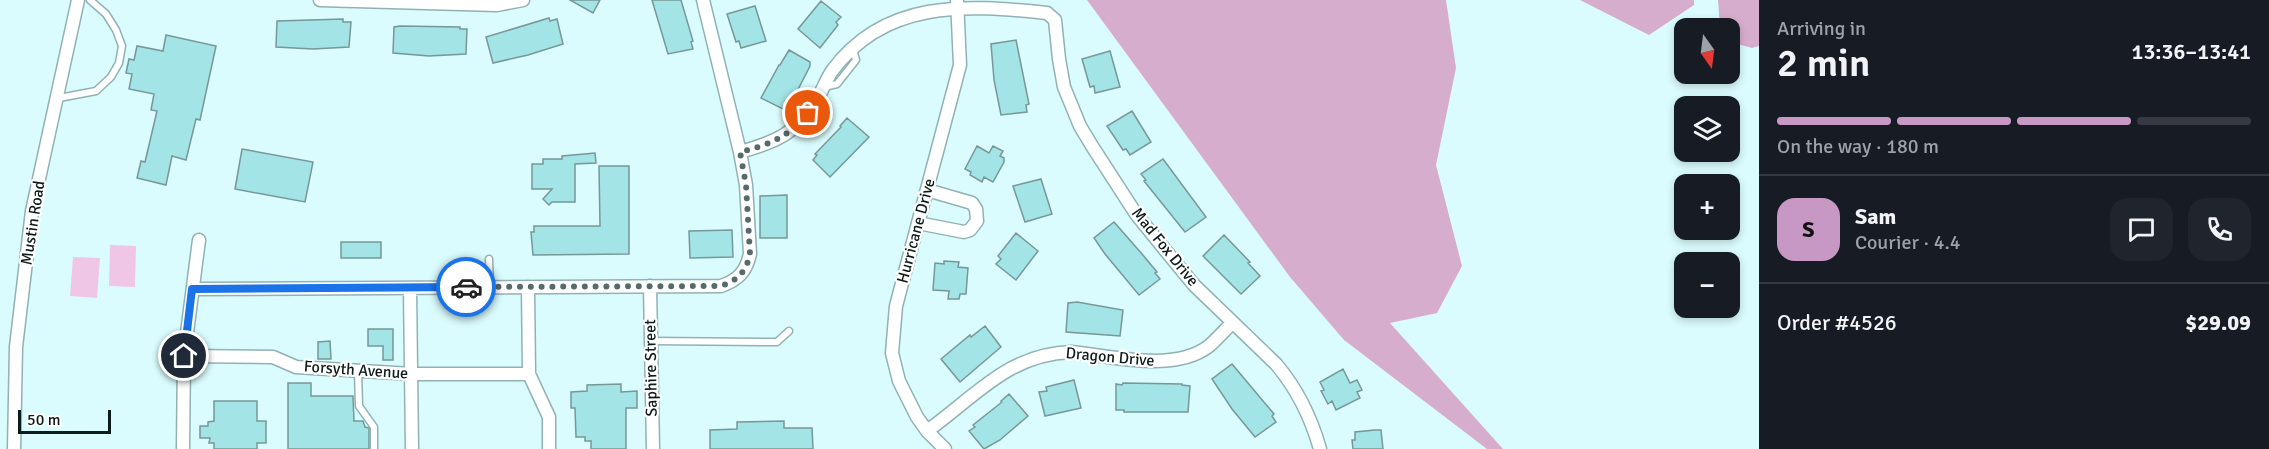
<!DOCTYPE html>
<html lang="en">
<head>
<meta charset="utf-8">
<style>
  :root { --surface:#171b24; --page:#20242c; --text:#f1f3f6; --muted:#9ea1a6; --line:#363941; --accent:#c898c4 }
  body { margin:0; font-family:Signika,sans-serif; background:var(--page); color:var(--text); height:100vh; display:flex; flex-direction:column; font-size:22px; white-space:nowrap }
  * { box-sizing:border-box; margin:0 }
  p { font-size:20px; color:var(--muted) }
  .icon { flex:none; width:33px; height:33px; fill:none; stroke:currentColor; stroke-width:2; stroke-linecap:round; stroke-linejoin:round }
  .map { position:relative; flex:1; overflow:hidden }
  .panel { display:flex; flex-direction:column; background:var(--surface); width:510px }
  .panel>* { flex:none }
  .needle { width:39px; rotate:166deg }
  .controls { position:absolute; left:1674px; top:18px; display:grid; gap:12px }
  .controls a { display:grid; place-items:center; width:66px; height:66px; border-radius:12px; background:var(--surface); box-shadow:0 3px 9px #0003; font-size:30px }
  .scale { position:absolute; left:18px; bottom:15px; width:93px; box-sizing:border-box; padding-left:6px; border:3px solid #0e1b1b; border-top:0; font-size:16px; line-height:21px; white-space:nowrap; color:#0e1b1b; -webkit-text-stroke:4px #fff; paint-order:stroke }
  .pin { position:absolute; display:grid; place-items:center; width:51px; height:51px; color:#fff; margin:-26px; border:3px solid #fff; border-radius:50%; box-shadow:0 2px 6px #0007 }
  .courier { position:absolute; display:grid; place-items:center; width:60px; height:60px; margin:-30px; border:4px solid #1a73e8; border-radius:50%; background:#fff; color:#222; box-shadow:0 2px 8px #0007 }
  .summary em { font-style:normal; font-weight:600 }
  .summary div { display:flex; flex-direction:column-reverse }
  .summary { display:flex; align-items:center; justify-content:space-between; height:102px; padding:0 18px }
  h1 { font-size:39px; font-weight:600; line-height:45px }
  .bar { display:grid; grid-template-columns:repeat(4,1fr); gap:9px 6px; align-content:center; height:72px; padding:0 18px }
  .bar i { height:8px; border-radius:4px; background:var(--line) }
  .bar .active { background:var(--accent) }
  .bar p { grid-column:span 4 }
  .line { display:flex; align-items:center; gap:15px; padding:0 18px; border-top:2px solid var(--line) }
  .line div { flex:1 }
  .round { display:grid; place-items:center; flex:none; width:63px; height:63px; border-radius:18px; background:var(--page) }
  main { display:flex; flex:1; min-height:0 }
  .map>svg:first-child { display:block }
</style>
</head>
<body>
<main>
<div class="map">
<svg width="1759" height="449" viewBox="0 0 1759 449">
  <rect width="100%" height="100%" fill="#dafcfe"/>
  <path fill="#efc6e5" d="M110,245L136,246L135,287L109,286Z
    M73,257L100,258L97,298L70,296Z"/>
  <path fill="#d7adcd" d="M1087,0H1446L1456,68L1436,165L1462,266L1437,313L1390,323L1503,449H1487L1344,340L1290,277Z
    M1580,0H1694V5L1649,35Z
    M1718,0H1759V46L1752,48L1730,42V28H1720Z"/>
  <path fill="#a3e4e6" stroke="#779798" stroke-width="1.5" d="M570,0H600L593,13Z
    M652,0H681L693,41L691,42L693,49L668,54Z
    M821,1L841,17L836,22L838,25L820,48L798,29Z
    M755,6L766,41L741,48L739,41L736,42L727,14Z
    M549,18L550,21L557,19L563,44L528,55L493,63L486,37Z
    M343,19V22H351L349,47L313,49L276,47L277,21Z
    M400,26L460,27V29H467L466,54L429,56L393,53L394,27Z
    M166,35L216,46L200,120L196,119L186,160L172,156L166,185L137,178L141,161L145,162L157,111L151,110L154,94L129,89L132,74L126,73L129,59L134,60L137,46L163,51Z
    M1016,40L1029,104L1026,105L1027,112L1001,115L994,80L991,44Z
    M789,50L810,62V66L787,111L761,98L779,65H780Z
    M1110,51L1120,87L1095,93L1094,86L1090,87L1082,59Z
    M1132,111L1151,142L1130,155L1126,149L1123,150L1107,126Z
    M847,118L869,137L830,177L813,160L817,155L815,154L841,127L840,126Z
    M977,146L989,153L993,146L1003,151L1000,156L1004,158V162L993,182L984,177L982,182L970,175L971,172L965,169Z
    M242,149L313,162L305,202L235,189Z
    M595,153L596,163L575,164V202H552L549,205L543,199L552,189H532V164H543V159H562V156Z
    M1163,159L1206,217L1185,232L1144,181L1146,180L1141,174Z
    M599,166H629V254L533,255L531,232H534V226H600Z
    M1041,179L1052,214L1025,222L1013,186Z
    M787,195V238H760V196Z
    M1114,222L1142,254L1157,272L1155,273L1160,279L1139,295L1105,254L1094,238Z
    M732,230L733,257L690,258L689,231Z
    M1016,233L1038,251L1016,280L996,264L1001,259L998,256Z
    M1224,235L1250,262L1248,263L1260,276L1241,294L1203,256Z
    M341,242H381V258H341Z
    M944,261L959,262L958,267L968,268L966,294H960L959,299H948L949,291L933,290L935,263L944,264Z
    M1077,302L1123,310L1120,336L1066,332L1068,303Z
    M985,326L1001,347L960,382L941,359L970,335L971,337Z
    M368,329H393V360H383V346H368Z
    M330,341L331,359H318V342Z
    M1232,364L1274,414L1272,416L1276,422L1255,437L1232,409L1212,379Z
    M1343,369L1350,383L1357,380L1362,390L1357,392L1360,398L1336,410L1332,401L1328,404L1321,391L1324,390L1320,382Z
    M1074,380L1081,408L1045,416L1039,392L1047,391L1046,387Z
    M288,383H311V396H353L354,421H363L365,427L369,428V449H288Z
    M1123,383L1182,384V385L1190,386L1188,412H1124V410H1116V384L1122,385Z
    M621,384V392L637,391V408H626V449H591V441H585V437H576L575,408H571V392L587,391V385Z
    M1009,394L1028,416L1000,440L984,449L969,431L975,427L973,425L1002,402L1001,401Z
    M214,401H257V421H266V443H257V449H214V443H209L210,438H200V426H208V422L214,421Z
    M784,421V428H812L813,449H710V430L737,429V422Z
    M1375,430H1381L1383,449H1353L1352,440H1355V432Z"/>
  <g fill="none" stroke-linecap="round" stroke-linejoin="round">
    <defs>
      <path id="lane" d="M824,87L837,84L856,60L853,49
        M59,98L96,91L111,77L119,63L122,46L116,30L106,14L90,0
        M489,259L490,287
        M651,341L777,342L789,331
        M358,371L359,406L374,427V449"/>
      <path id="street" d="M320,0L497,5L523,0
        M740,152C776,142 797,133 817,100C822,91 826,80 832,71C884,0 965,4 1047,13L1055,20L1059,59L1064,87L1080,126L1092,146L1136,214L1166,251L1194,285L1276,364C1298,390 1311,417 1320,449
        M918,223L964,232L970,230L977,221L976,209L972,203L927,190
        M650,286L653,449
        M528,287L529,374L549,417V449
        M410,288L412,449
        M193,289L721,286C738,280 746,272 750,254L746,185L740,152L703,0
        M184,356L273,357L296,367L412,374H529
        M927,431C975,397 1008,354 1071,352C1112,356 1174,373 1209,346C1217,339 1225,330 1232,323
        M14,449L16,347L32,211L78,0
        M183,449L184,356L199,240
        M945,449L927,431L917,417L899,381L892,353L896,306L960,65L957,0"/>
    </defs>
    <use href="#lane" stroke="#91b2b3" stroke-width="9"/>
    <use href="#street" stroke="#91b2b3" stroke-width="15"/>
    <use href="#lane" stroke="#fff" stroke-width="6"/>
    <use href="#street" stroke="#fff" stroke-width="12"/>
  </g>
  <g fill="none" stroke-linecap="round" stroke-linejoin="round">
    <path stroke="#556a6a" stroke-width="6" stroke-dasharray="0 10.8" d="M466,287L721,286C738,280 746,272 750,254L746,185L740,152C771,144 787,138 808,113"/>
    <path stroke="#1a73e8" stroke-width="8" d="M184,356L192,289L466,287"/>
  </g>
  <g text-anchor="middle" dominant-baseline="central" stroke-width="4.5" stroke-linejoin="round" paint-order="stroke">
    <g font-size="16" fill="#0e1b1b" stroke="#fff">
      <text transform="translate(33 223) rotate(-81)">Mustin Road</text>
      <text transform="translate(916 231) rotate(-75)">Hurricane Drive</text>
      <text transform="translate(1165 247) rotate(51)">Mad Fox Drive</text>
      <text transform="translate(1110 357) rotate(5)">Dragon Drive</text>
      <text transform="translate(651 368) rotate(-91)">Saphire Street</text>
      <text transform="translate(356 370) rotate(4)">Forsyth Avenue</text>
    </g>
  </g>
</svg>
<div class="controls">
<a><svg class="needle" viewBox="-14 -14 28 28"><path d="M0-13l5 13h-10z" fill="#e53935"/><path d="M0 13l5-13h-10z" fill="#9ea1a6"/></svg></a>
<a><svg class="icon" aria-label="layers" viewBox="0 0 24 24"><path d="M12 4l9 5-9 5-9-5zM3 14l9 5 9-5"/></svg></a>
<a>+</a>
<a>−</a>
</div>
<div class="scale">50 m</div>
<div class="pin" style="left:808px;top:113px;background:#ea580c"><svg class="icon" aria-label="bag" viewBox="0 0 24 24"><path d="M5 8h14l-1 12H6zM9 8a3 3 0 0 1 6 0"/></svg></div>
<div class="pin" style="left:184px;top:356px;background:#1f2937"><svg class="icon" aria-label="home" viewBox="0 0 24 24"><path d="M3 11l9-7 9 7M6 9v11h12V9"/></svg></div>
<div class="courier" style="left:466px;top:287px"><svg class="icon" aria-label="car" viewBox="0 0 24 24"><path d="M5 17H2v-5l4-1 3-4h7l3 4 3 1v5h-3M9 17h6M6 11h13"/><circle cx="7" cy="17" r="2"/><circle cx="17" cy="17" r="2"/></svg></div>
</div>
<section class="panel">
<div class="summary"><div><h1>2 min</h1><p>Arriving in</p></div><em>13:36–13:41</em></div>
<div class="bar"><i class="active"></i><i class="active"></i><i class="active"></i><i></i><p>On the way · 180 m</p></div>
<div class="line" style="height:108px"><b class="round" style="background:var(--accent);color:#111">S</b><div><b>Sam</b><p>Courier · 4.4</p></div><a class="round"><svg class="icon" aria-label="chat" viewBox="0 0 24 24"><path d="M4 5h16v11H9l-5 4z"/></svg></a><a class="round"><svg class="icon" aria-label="phone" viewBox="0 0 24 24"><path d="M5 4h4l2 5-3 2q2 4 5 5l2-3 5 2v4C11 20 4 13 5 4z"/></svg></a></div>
<div class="line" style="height:78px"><div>Order #4526</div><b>$29.09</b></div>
</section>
</main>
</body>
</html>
